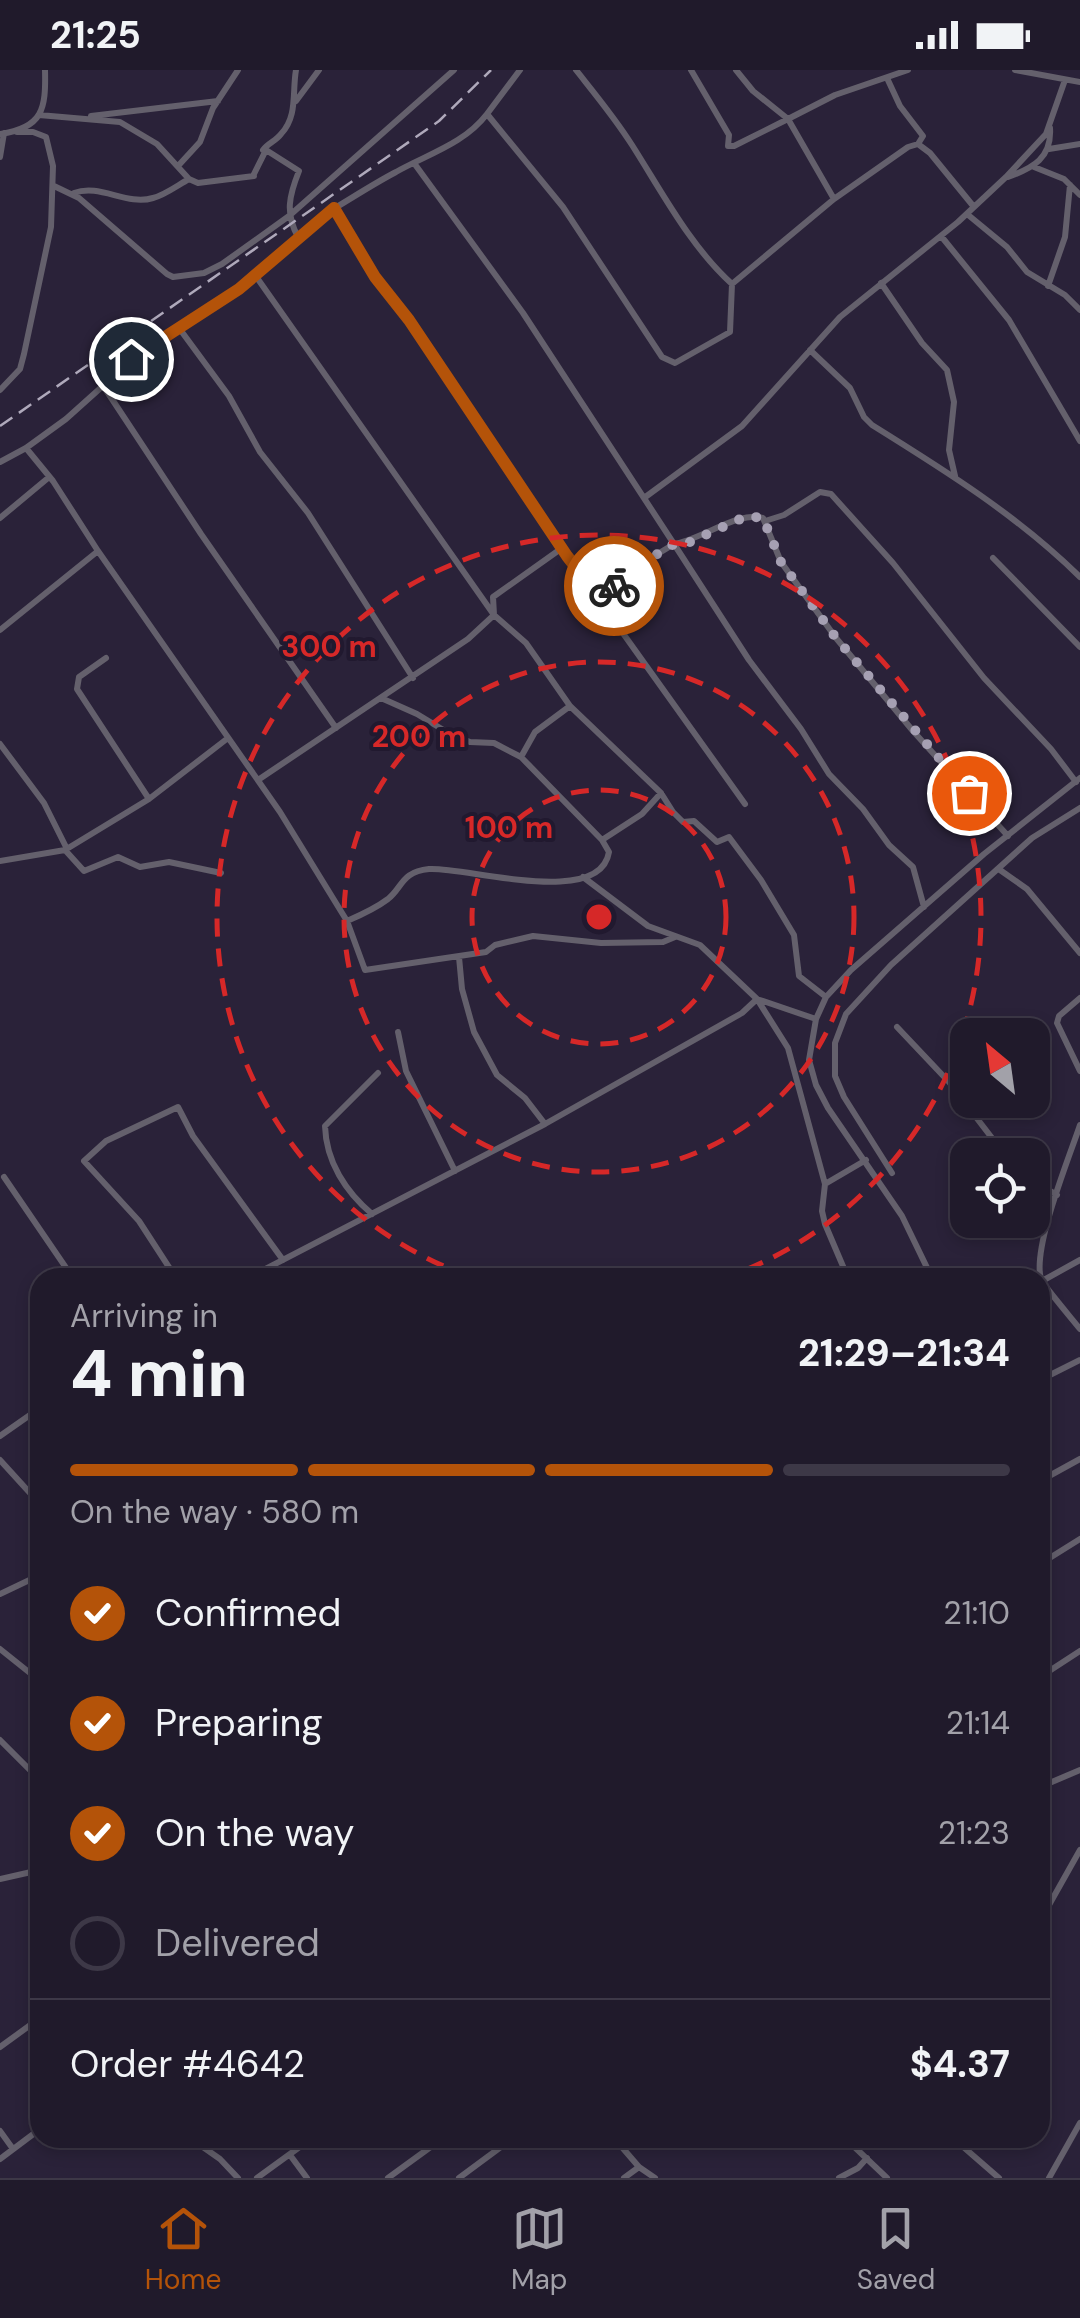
<!DOCTYPE html>
<html lang="en">
<head>
<meta charset="utf-8">
<style>
  :root { --surface:#201a2b; --page:#2d2737; --text:#f1f3f6; --muted:#a2a1a9; --line:#3d3847; --accent:#b45309 }
  body { margin:0; font-family:"DM Sans",sans-serif; background:var(--page); color:var(--text); height:100vh; display:flex; flex-direction:column; font-size:38px; white-space:nowrap }
  * { box-sizing:border-box; margin:0 }
  p { font-size:32px; color:var(--muted) }
  .icon { flex:none; width:55px; height:55px; fill:none; stroke:currentColor; stroke-width:2; stroke-linecap:round; stroke-linejoin:round }
  .map { position:relative; flex:1; overflow:hidden }
  .sheet { position:absolute; left:30px; top:1198px; width:1020px; height:880px; display:flex; flex-direction:column; background:var(--surface); border-radius:30px; box-shadow:0 5px 15px #0003,0 0 0 2px var(--line) }
  .sheet>* { flex:none }
  .needle { width:65px; rotate:331deg }
  .tools { position:absolute; left:950px; top:948px; display:grid; gap:20px }
  .tools a { display:grid; place-items:center; width:100px; height:100px; border-radius:20px; background:var(--surface); box-shadow:0 5px 15px #0003,0 0 0 2px var(--line); font-size:50px }
  .pin { position:absolute; display:grid; place-items:center; width:85px; height:85px; color:#fff; margin:-42px; border:5px solid #fff; border-radius:50%; box-shadow:0 2px 10px #0007 }
  .courier { position:absolute; display:grid; place-items:center; width:100px; height:100px; margin:-50px; border:8px solid #b45309; border-radius:50%; background:#fff; color:#222; box-shadow:0 2px 12px #0007 }
  .headline em { font-style:normal; font-weight:800 }
  .headline div { display:flex; flex-direction:column-reverse }
  .headline { display:flex; align-items:center; justify-content:space-between; height:170px; padding:0 40px }
  h1 { font-size:65px; font-weight:800; line-height:75px }
  .bar { display:grid; grid-template-columns:repeat(4,1fr); gap:15px 10px; align-content:center; height:120px; padding:0 40px }
  .bar i { height:12px; border-radius:8px; background:var(--line) }
  .bar .on { background:var(--accent) }
  .bar p { grid-column:span 4 }
  .line { display:flex; align-items:center; gap:25px; padding:0 40px; border-top:2px solid var(--line) }
  .line div { flex:1 }
  ol { padding:0 40px; list-style:none }
  li { display:flex; align-items:center; gap:30px; height:110px }
  li p { margin-inline-start:auto }
  li .icon { padding:10px; border-radius:50%; background:var(--accent); color:#fff; stroke-width:4 }
  li:last-child { color:var(--muted) }
  li i { width:55px; height:55px; border:5px solid var(--line); border-radius:50% }
  .status { display:flex; justify-content:space-between; align-items:center; height:70px; padding:0 50px; background:var(--surface); direction:ltr }
  .status svg { height:28px; fill:currentColor }
  .tabs { display:flex; justify-content:space-around; align-items:center; height:140px; border-top:2px solid var(--line); background:var(--surface); font-size:28px; color:var(--muted) }
  .tabs a { display:grid; justify-items:center; gap:5px }
  .tabs .on { color:var(--accent) }
  .map>svg:first-child { display:block }
</style>
</head>
<body>
<div class="status"><b>21:25</b><svg viewBox="0 0 49 12"><path d="M0 12V9h3v3zM5 12V6h3v6zM10 12V3h3v9zM15 12V0h3v12zM26 1h20v11H26zM47 4h2v5h-2z"/></svg></div>
<div class="map">
<svg width="1080" height="2108" viewBox="0 0 1080 2108">
  <rect width="100%" height="100%" fill="#2a2239"/>
  <g fill="none" stroke-linecap="round" stroke-linejoin="round">
    <path stroke="#64606c" stroke-width="6" d="M576,0C595,24 615,48 632,75C662,122 690,176 732,214
      M736,0L753,21L788,49L835,25L908,0
      M1015,0L1080,12
      M887,8L900,36L923,66L918,74
      M296,31L319,0
      M487,44L520,0
      M39,45L120,52L157,74L189,109L198,113L254,106
      M91,46L218,31
      M0,64C43,58 46,39 45,0
      M1049,79L1080,74
      M263,80C268,73 276,71 281,64C298,46 292,22 296,0
      M0,87L4,63
      M414,93L523,243L674,474C701,470 739,440 763,448L781,492L836,568L913,661L1008,766
      M178,96L200,72L213,38L238,0
      M1034,97L1064,109L1080,125
      M253,106L266,80L299,101C289,126 285,143 298,167L255,205L494,545L526,573L570,636L661,723L673,742L683,752L694,751L717,772L729,767L761,810L794,865L799,906L826,927
      M1008,107C1033,98 1052,88 1050,58
      M54,116L79,128L167,204L173,207L204,203L222,194L289,146L454,0
      M74,123C100,113 126,136 153,128C165,125 178,115 189,109
      M834,129L908,77L918,74L930,83L974,137
      M335,138C355,126 375,113 396,102C428,84 464,74 487,44L563,137L662,287L675,293L730,262L732,214L834,129L788,49L734,76H728L729,65L691,0
      M967,144L1007,177L1027,202L1065,225L1080,240
      M941,166L1009,250L1080,371
      M881,213L922,273L947,300L954,332L949,380L955,406
      M1048,216L1065,167L1070,115
      M179,258L229,326L260,382L308,443L413,608
      M810,280L850,318L864,347L872,355C946,401 1018,446 1080,507
      M104,317L201,464L336,658
      M0,320L20,299L24,284L51,157L53,96L46,67L33,62H17
      M26,378L53,411L98,481
      M0,392L26,378L66,349L144,279L215,235L255,205
      M644,428L742,356L840,247L958,152L1006,107L1046,64L1065,10
      M0,448L48,408
      M765,451L784,445L820,422L831,424L893,493L984,608L1051,679L1076,712
      M562,478L745,734
      M993,488L1080,577
      M598,526L615,515L623,505L674,474L749,590L801,659L829,704L863,739L889,775L913,797L924,837
      M0,560L98,481L280,742L347,851L365,900L486,882L495,875L533,866L601,873L663,872L675,867
      M106,588L79,607L77,619L149,729
      M381,628L417,644L450,664L470,672L494,673L521,687L535,662L570,636
      M0,674L44,733L67,779
      M258,710L468,569L494,545L493,527L562,478L409,250L369,198L335,138L298,167
      M602,770L642,744L661,723
      M65,780L149,729L228,668
      M0,791L65,780L84,801L118,787L140,797L169,792L221,803
      M1000,800L1027,819L1080,883
      M583,807L648,856L700,875L757,929L788,978L825,1114L822,1141L825,1154L848,1208
      M347,851C361,845 376,838 388,829C403,817 401,802 429,799C464,796 600,839 609,782L602,770L521,687
      M459,887L462,919L474,962L497,1005L525,1028L545,1054
      M1080,928L1059,946L1057,953L1080,1001
      M760,930L816,949
      M897,957L949,1012L1005,1085
      M398,962L406,1001L455,1101
      M1080,1055C1069,1088 1032,1178 1041,1209C1043,1215 1073,1250 1080,1259
      M892,1103L844,1027L835,1006V973L846,944L891,895L1032,768L1080,738
      M4,1107L73,1208
      M1032,1110L1057,1125
      M825,1114L866,1090
      M372,1144C346,1122 326,1092 325,1056L378,1003
      M176,1208L139,1151L84,1091L106,1071L178,1037L193,1066L283,1190
      M248,1208L545,1054L742,943L757,929
      M932,1208L902,1146L828,1038L816,1015L809,990L816,949L826,927L851,900L984,784L1080,708
      M1042,1211L1080,1190
      M1040,1310L1080,1290
      M0,1366L40,1338
      M0,1390L40,1434
      M1040,1411L1080,1389
      M1040,1494L1080,1469
      M0,1524L40,1505
      M0,1579L40,1611
      M1040,1607L1080,1581
      M0,1670L40,1710
      M1040,1717L1080,1700
      M0,1809L40,1800
      M1040,1851L1080,1780
      M0,1977L40,1948
      M0,2061L13,2079
      M190,2068L220,2089L238,2108
      M614,2068L639,2097L624,2108
      M845,2068L887,2108
      M953,2068L999,2108
      M290,2085L307,2108
      M0,2089L40,2059
      M639,2097L655,2108
      M257,2108L312,2068
      M388,2108L443,2068
      M459,2108L513,2068
      M839,2108L858,2098L867,2088
      M1049,2108L1080,2053"/>
    <path stroke="#afa9bb" stroke-width="2.5" stroke-dasharray="15 8" stroke-linecap="butt" d="M0,356L439,51L491,0"/>
  </g>
  <g fill="none" stroke-linecap="round" stroke-linejoin="round">
    <path stroke="#a6a0b3" stroke-width="10" stroke-dasharray="0 18" d="M614,516L623,505L674,474L690,472L747,446L763,448L781,492L836,568L969,723"/>
    <path stroke="#b45309" stroke-width="12" d="M131,289L239,219L334,138L375,207L409,250L567,486L598,526L614,516"/>
  </g>
  <g fill="none" stroke="#d62828" stroke-width="5" stroke-dasharray="18 12">
    <circle cx="599" cy="847" r="127"/>
    <circle cx="599" cy="847" r="255"/>
    <path d="M471 1207A382 382 0 1 1 727 1207"/>
  </g>
  <circle cx="599" cy="847" r="15" fill="#d62828" stroke="#21192f" stroke-width="5"/>
  <g font-size="30" text-anchor="middle" font-weight="bold" fill="#d62828" stroke="#21192f" stroke-width="8" stroke-linejoin="round" paint-order="stroke">
    <text x="329" y="587">300 m</text>
    <text x="419" y="677">200 m</text>
    <text x="509" y="768">100 m</text>
  </g>
</svg>
<div class="tools">
<a><svg class="needle" viewBox="-14 -14 28 28"><path d="M0-13l5 13h-10z" fill="#e53935"/><path d="M0 13l5-13h-10z" fill="#a2a1a9"/></svg></a>
<a><svg class="icon" aria-label="locate" viewBox="0 0 24 24"><circle cx="12" cy="12" r="6"/><path d="M12 2v4M12 18v4M2 12h4M18 12h4"/></svg></a>
</div>
<div class="pin" style="left:969px;top:723px;background:#ea580c"><svg class="icon" aria-label="bag" viewBox="0 0 24 24"><path d="M5 8h14l-1 12H6zM9 8a3 3 0 0 1 6 0"/></svg></div>
<div class="pin" style="left:131px;top:289px;background:#1f2937"><svg class="icon" aria-label="home" viewBox="0 0 24 24"><path d="M3 11l9-7 9 7M6 9v11h12V9"/></svg></div>
<div class="courier" style="left:614px;top:516px"><svg class="icon" aria-label="bike" viewBox="0 0 24 24"><circle cx="6" cy="16" r="4"/><circle cx="18" cy="16" r="4"/><path d="M6 16l4-8h5l3 8M10 8l3 8H6M13 5h3"/></svg></div>
<section class="sheet">
<div class="headline"><div><h1>4 min</h1><p>Arriving in</p></div><em>21:29–21:34</em></div>
<div class="bar"><i class="on"></i><i class="on"></i><i class="on"></i><i></i><p>On the way · 580 m</p></div>
<ol>
<li><svg class="icon" aria-label="check" viewBox="0 0 24 24"><path d="M5 12l5 5 9-10"/></svg>Confirmed<p>21:10</p></li>
<li><svg class="icon" aria-label="check" viewBox="0 0 24 24"><path d="M5 12l5 5 9-10"/></svg>Preparing<p>21:14</p></li>
<li><svg class="icon" aria-label="check" viewBox="0 0 24 24"><path d="M5 12l5 5 9-10"/></svg>On the way<p>21:23</p></li>
<li><i></i>Delivered</li>
</ol>
<div class="line" style="height:130px"><div>Order #4642</div><b>$4.37</b></div>
</section>
</div>
<nav class="tabs">
<a class="on"><svg class="icon" aria-label="home" viewBox="0 0 24 24"><path d="M3 11l9-7 9 7M6 9v11h12V9"/></svg>Home</a>
<a><svg class="icon" aria-label="map" viewBox="0 0 24 24"><path d="M3 6l6-2 6 2 6-2v14l-6 2-6-2-6 2zM9 4v14M15 6v14"/></svg>Map</a>
<a><svg class="icon" aria-label="saved" viewBox="0 0 24 24"><path d="M7 4h10v16l-5-4-5 4z"/></svg>Saved</a>
</nav>
</body>
</html>
